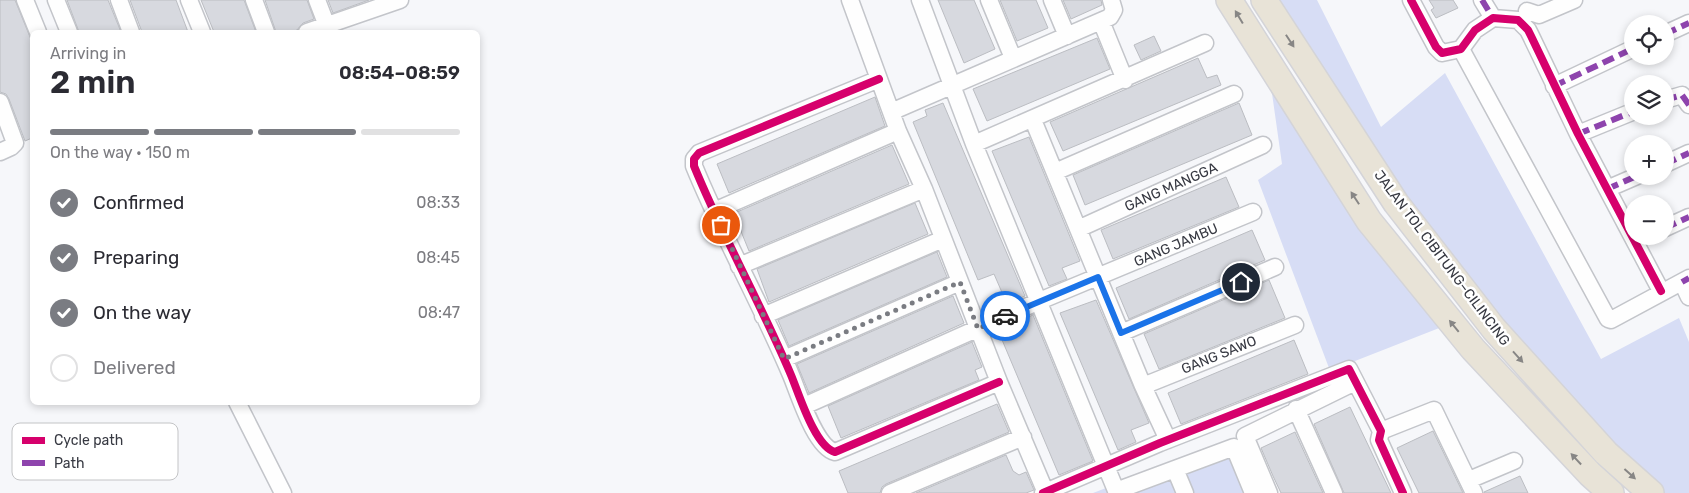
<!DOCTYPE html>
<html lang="en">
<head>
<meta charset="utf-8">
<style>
  :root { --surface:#fff; --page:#f7f7f7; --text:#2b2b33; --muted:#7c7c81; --line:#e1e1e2; --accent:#7a7c82 }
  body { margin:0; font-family:Rubik,sans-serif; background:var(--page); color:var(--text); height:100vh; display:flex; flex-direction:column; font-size:19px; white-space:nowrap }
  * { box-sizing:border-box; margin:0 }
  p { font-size:16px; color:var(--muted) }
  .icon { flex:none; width:28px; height:28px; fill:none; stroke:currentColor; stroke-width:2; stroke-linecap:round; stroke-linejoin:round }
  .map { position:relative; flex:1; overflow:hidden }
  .sheet { position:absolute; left:30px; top:30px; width:450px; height:375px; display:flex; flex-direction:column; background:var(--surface); border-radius:8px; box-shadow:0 2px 8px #0003 }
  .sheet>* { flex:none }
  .fabs { position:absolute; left:1624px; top:15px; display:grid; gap:10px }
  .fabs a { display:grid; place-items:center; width:50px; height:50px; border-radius:50%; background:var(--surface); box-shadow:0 2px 8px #0003; font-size:25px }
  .pin { position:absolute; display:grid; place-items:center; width:42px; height:42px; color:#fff; margin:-21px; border:2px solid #fff; border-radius:50%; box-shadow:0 1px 5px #0007 }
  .courier { position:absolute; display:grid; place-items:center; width:50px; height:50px; margin:-25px; border:4px solid #1a73e8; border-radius:50%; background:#fff; color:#222; box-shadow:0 1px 6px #0007 }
  .summary em { font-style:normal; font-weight:600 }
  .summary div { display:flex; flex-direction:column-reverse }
  .summary { display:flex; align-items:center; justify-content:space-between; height:85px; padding:0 20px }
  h1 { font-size:32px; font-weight:600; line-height:38px }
  .bar { display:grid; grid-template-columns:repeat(4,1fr); gap:8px 5px; align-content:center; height:60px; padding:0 20px }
  .bar i { height:6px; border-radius:4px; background:var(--line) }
  .bar .selected { background:var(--accent) }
  .bar p { grid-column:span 4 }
  ol { padding:0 20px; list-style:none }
  li { display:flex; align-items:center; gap:15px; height:55px }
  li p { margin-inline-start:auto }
  li .icon { padding:5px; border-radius:50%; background:var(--accent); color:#fff; stroke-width:4 }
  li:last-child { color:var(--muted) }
  li i { width:28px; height:28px; border:2px solid var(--line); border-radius:50% }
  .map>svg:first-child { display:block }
</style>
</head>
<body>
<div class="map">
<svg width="1689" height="493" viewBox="0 0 1689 493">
  <rect width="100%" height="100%" fill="#f6f7fa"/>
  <path fill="#d7ddf5" d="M1264,0H1317L1381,127L1445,73L1601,359L1679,318L1689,342V493H1651L1494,329Z
    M1268,65L1452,323L1355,361L1329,368L1258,180L1282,164Z
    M1236,438L1259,493H1093Z"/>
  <path fill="#d7d9df" stroke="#bbbdc2" d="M0,0H15L32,42V138L25,141L9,99L6,94L0,92Z
    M67,0H108L121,32H79Z
    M130,0H176L188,32H142Z
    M201,0H244L256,32H214Z
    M265,0H307L314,19L303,23L297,30L292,32H276Z
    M328,0H369L333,13Z
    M938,0H974L995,49L964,63Z
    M1000,0H1036L1048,28L1017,41Z
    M1063,0H1101L1102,5L1071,19Z
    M1429,0H1453L1458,8L1436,18L1431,10L1434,8Z
    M1154,36L1161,51L1141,60L1134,45Z
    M1097,38L1110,69L987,121L973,89Z
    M1198,58L1207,78L1217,75L1221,85L1063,151L1050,122Z
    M875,97L885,126L729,193L717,164Z
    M943,103L1025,296L1007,304L994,274L978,280L913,122L927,116L925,110Z
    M1239,103L1252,135L1085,205L1073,175Z
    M1029,137L1080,261L1062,268L1067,279L1049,286L992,151Z
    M892,145L909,184L749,251L736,219L739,217L737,212Z
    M1226,177L1239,207L1113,259L1101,230Z
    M915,203L928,234L769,302L757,269Z
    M1252,230L1265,260L1129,319L1116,288Z
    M937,252L947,277L789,346L778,320Z
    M1269,280L1285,318L1159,369L1144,334Z
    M953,296L964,323L809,393L797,364Z
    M1096,300L1149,423L1131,430L1136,442L1118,450L1060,313Z
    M1033,315L1093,461L1059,475L1000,335L1017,328L1015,323Z
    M1294,340L1308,374L1181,424L1168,393Z
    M972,342L982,367L975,370L979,380L841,438L828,406Z
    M997,404L1009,432L886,484L882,487L880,493H848L839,471Z
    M1350,407L1359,426L1391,493H1344L1314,424Z
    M1433,431L1463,493H1419L1397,448Z
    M1295,432L1323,493H1281L1273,476L1261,448Z
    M1006,455L1013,471L1019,475L1026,472L1034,490L1026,493H916Z
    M1520,476L1528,493H1484V492Z"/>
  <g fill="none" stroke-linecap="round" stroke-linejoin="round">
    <defs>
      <path id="minor" d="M25,0L38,32
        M56,0L69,32
        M119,0L131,32
        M189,0L202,32
        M254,0L266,32
        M317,0L327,26
        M850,0L898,131L924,189L999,382L1046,493
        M920,0L974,144L1117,493
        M989,0L1013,58
        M1052,0L1067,36
        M1411,0L1436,47L1442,53L1461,49L1475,30L1493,18L1518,20L1528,30L1531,36L1578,134L1661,291
        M1482,0L1493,18
        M1527,11L1539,15L1574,0
        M1101,21L1125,80
        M307,32L400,0
        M1665,34L1689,23
        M1461,49L1608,319L1611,320L1689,278
        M879,79L699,153L694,159V166C723,237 761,304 791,375C799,394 815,447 835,452L999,382
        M1554,86L1632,49
        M1665,100L1682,95L1689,105
        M0,102L15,143L11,147L0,152
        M891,112L1110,17L1114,10L1111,0
        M1033,120L1143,386L1168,440
        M1578,134L1632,112
        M974,144L1205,43
        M1665,164L1689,153
        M1055,172L1234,94
        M1607,189L1637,176
        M714,211L898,131
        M1665,228L1689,217
        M1078,229L1263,145
        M739,266L924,189
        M1682,282L1689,297
        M763,316L943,239
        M1121,333L1275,267
        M784,359L960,282
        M1143,386L1295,325
        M237,402L283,493
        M804,406L1037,302L1253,212
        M1296,409L1334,493
        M1381,431L1434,410L1474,493
        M1175,469L1185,493
        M1469,480L1514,461
        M1116,491L1234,447L1253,493
        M890,493L1023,437
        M1043,493L1160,443L1349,369L1381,431L1379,440L1403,493
        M1269,493L1245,436L1355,382"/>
      <path id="highway" d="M1229,0L1369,221L1473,349L1590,474L1611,493
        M1264,0L1396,203L1494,329L1606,453L1651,493"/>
    </defs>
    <use href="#minor" stroke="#c3c5ca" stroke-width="19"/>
    <use href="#highway" stroke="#d4d4d8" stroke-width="28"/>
    <use href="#minor" stroke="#fefefe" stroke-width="16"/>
    <use href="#highway" stroke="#e8e3d7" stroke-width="25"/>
    <path stroke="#8e44ad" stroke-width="6" stroke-dasharray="12 6" stroke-linecap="butt" d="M1482,0L1493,18H1497
      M1665,34L1689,23
      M1554,86L1632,49
      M1665,100L1682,95L1689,105
      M1578,134L1632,112
      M1665,164L1689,153
      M1607,189L1637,176
      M1665,228L1689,217
      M1634,243L1649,236
      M1682,282L1689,278"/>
    <defs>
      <path id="cycleway" d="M1411,0L1436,47L1442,53L1461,49L1475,30L1493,18L1518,20L1528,30L1531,36L1578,134L1661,291
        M879,79L699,153L694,159V166C723,237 761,304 791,375C799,394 815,447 835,452L999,382
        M1043,493L1160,443L1349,369L1381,431L1379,440L1403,493"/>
    </defs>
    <use href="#cycleway" stroke="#fff" stroke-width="11"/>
    <use href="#cycleway" stroke="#d6006c" stroke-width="8"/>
  </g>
  <defs><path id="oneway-solid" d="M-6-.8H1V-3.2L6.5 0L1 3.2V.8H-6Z" transform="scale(1.25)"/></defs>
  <g fill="#878685">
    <use href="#oneway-solid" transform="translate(1239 17) rotate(-121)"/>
    <use href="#oneway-solid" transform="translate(1290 41) rotate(57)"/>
    <use href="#oneway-solid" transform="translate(1355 198) rotate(-123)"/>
    <use href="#oneway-solid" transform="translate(1454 326) rotate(-129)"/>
    <use href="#oneway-solid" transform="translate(1518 357) rotate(48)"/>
    <use href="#oneway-solid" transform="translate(1576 459) rotate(-133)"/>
    <use href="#oneway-solid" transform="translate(1630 474) rotate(42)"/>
  </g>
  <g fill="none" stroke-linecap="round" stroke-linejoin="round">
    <path stroke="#7a7c82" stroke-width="5" stroke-dasharray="0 9" d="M721,225L784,359L960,282L978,329L1005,316"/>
    <path stroke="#1a73e8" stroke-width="6" d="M1005,316L1098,277L1121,333L1241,282"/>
  </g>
  <g text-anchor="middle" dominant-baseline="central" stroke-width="5" stroke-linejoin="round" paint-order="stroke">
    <g font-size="14" fill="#373942" stroke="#fff">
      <text transform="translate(1171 187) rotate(-24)">GANG MANGGA</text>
      <text transform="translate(1176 245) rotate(-23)">GANG JAMBU</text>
      <text transform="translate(1442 258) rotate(53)">JALAN TOL CIBITUNG–CILINCING</text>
      <text transform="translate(1219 355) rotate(-22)">GANG SAWO</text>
    </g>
  </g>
  <rect x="12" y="423" width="166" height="57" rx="8" fill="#fff" stroke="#c3c4c6" stroke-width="1"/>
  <rect x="22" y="437" width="23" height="7" fill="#d6006c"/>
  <rect x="22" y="460" width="23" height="6" fill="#8e44ad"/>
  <g font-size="14" fill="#373942">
    <text x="54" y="445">Cycle path</text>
    <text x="54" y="468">Path</text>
  </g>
</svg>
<div class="fabs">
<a><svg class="icon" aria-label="locate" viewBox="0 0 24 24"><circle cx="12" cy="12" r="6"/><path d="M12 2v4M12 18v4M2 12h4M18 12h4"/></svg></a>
<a><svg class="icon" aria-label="layers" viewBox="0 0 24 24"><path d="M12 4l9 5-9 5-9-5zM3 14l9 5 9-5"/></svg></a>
<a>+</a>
<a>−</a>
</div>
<div class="pin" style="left:721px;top:225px;background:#ea580c"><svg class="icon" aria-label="bag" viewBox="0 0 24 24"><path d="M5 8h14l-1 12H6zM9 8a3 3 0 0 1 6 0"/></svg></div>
<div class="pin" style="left:1241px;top:282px;background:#1f2937"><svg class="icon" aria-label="home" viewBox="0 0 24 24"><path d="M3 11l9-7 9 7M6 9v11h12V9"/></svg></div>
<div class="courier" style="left:1005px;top:316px"><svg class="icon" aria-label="car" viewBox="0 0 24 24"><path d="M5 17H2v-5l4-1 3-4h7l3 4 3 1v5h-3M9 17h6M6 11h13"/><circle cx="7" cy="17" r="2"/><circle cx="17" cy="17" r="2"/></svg></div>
<section class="sheet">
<div class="summary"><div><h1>2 min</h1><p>Arriving in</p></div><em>08:54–08:59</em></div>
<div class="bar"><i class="selected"></i><i class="selected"></i><i class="selected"></i><i></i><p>On the way · 150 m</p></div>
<ol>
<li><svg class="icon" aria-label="check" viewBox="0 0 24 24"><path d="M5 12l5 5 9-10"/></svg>Confirmed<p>08:33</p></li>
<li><svg class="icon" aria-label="check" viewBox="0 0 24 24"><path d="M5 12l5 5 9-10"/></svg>Preparing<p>08:45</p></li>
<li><svg class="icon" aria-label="check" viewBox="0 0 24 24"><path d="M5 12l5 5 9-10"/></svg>On the way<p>08:47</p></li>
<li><i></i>Delivered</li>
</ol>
</section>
</div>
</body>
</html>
